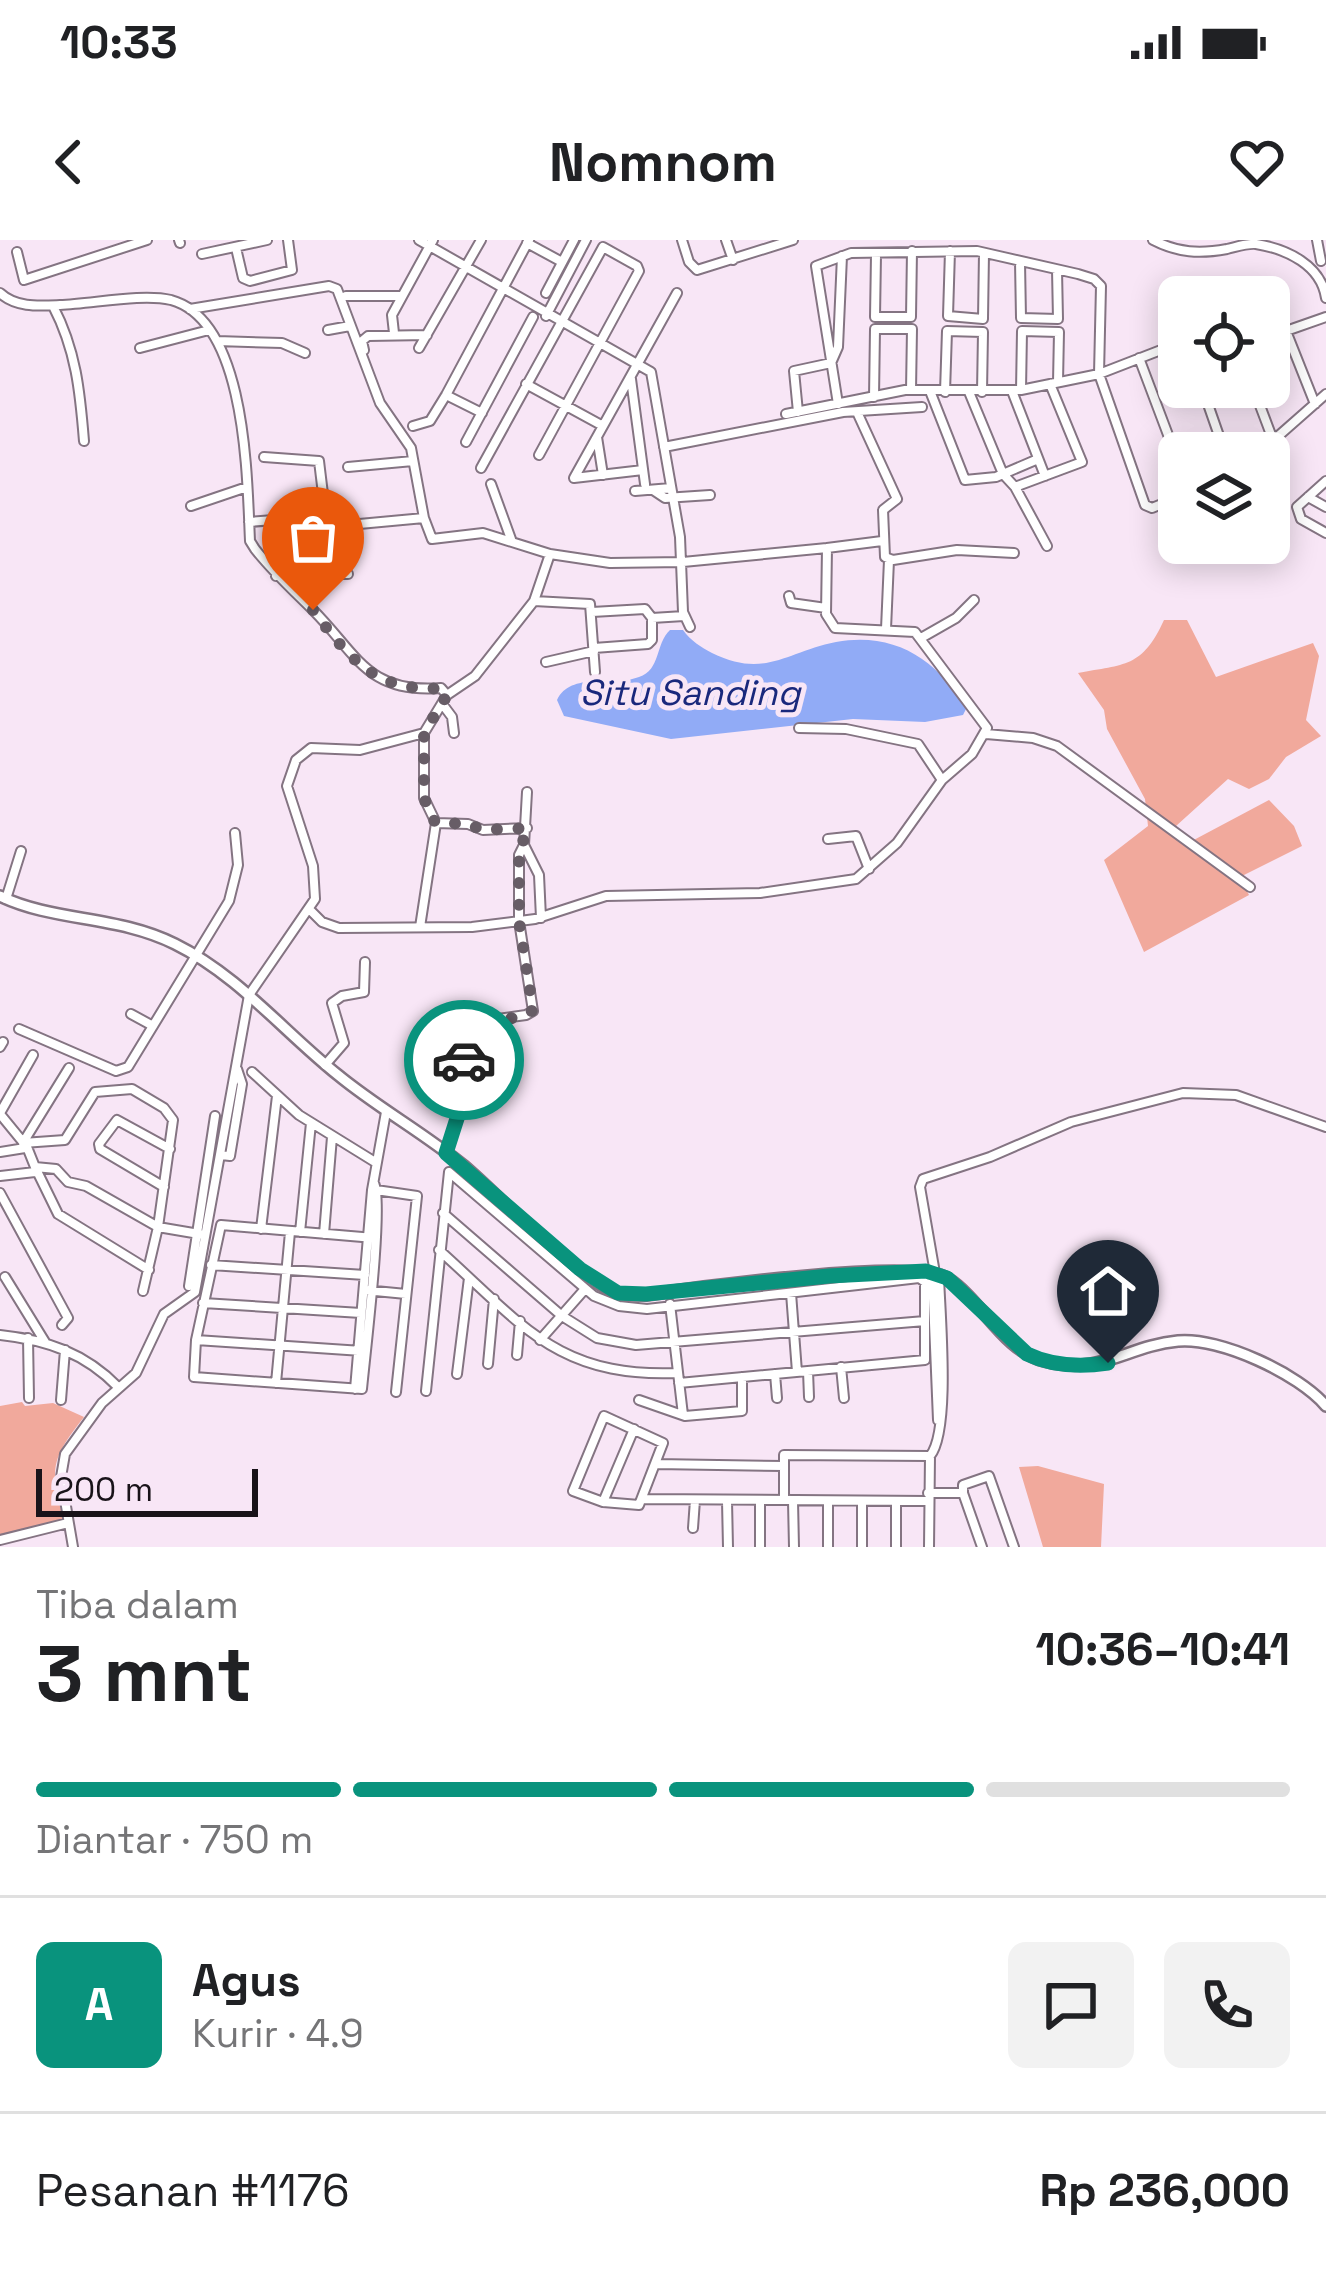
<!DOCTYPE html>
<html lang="id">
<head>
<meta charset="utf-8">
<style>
  :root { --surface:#fff; --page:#f2f2f2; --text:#202124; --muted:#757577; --line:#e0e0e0; --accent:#09937d }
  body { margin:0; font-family:"Space Grotesk",sans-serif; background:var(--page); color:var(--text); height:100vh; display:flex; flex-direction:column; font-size:45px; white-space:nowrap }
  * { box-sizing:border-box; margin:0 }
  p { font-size:39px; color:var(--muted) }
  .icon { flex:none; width:66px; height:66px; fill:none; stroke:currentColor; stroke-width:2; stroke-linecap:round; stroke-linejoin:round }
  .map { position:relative; height:1307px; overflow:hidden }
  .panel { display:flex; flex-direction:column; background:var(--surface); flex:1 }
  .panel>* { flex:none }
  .controls { position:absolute; left:1158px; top:36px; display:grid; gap:24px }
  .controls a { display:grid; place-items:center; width:132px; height:132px; border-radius:18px; background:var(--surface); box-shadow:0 6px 30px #0003; font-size:60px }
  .scale { position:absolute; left:36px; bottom:30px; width:222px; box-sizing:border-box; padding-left:12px; border:6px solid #191319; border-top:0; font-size:33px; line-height:42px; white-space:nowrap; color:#191319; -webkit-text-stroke:9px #f8e6f6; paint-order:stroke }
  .pin { position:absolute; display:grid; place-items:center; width:102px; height:102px; color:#fff; margin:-123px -51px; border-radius:50% 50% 50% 0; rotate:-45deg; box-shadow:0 0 12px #0007 }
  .pin .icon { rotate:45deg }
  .courier { position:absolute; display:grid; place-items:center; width:120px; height:120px; margin:-60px; border:9px solid #09937d; border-radius:50%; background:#fff; color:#222; box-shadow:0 3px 15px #0007 }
  .head em { font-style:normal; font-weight:700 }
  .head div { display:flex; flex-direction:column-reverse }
  .head { display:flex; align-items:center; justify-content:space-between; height:204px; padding:0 36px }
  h1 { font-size:78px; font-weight:700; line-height:90px }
  .bar { display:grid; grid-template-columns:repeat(4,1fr); gap:18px 12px; align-content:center; height:144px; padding:0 36px }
  .bar i { height:15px; border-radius:9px; background:var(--line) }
  .bar .selected { background:var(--accent) }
  .bar p { grid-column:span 4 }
  .line { display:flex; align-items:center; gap:30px; padding:0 36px; border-top:3px solid var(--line) }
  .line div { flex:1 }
  .round { display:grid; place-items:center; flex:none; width:126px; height:126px; border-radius:18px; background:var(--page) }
  .status { display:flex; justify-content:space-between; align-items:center; height:84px; padding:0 60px; background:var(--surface); direction:ltr }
  .status svg { height:33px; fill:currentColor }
  header { display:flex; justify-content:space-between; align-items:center; height:156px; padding:0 36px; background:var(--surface); font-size:54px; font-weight:700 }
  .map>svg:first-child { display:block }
</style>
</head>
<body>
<div class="status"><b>10:33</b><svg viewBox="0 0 49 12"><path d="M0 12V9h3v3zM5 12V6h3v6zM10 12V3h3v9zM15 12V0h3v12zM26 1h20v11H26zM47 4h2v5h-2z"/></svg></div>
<header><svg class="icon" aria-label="back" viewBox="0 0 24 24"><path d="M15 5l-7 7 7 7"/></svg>Nomnom<svg class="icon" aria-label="heart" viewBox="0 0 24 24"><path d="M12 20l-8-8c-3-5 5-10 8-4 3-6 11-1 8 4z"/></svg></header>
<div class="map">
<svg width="1326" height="1307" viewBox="0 0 1326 1307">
  <rect width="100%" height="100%" fill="#f8e6f6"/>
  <path fill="#f1a99c" d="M1164,380H1187L1216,437L1313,403L1319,416L1306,480L1321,496L1286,517L1269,539L1249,549L1228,539L1176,586L1190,602L1269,560L1294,586L1302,606L1240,637L1249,655L1144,712L1104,620L1148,586L1145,559L1107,489L1104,470L1078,433C1125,424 1142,428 1164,380Z
    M22,1162L25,1166L53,1163L84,1177C51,1219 49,1229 64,1280L0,1297V1166Z
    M1038,1226L1104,1244L1101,1307H1043L1019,1227Z"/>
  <path fill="#91abf6" d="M670,390H683C691,401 701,407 712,413C765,439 786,412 836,402C894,391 939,420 966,469L963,475L925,482L853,479L671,499L564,476L557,460C571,431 613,447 639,437C661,430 655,404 670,390Z"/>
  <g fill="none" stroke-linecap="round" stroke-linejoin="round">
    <defs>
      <path id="minor" d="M179,0L180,3
        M419,0L651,132L680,297L683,372L690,387
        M682,0L689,22L697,30L793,0
        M726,0L733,20
        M1153,0C1178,13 1200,14 1227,9C1236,7 1247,3 1256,4C1287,9 1321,25 1326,58
        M1317,0L1321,21
        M527,3L562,22
        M236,8L243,38L250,41L292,30L288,0
        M950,11L948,76L983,79L984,13
        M17,12L24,40L147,0
        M202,14L267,0
        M876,15L875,77H911L912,11
        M1020,22L1021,78L1058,79L1057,30
        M0,53C16,68 39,66 60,65C92,64 142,53 171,60C247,81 247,238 250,301L255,309C273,332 293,350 313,370C357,414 367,454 441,448L447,455
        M546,53L574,0
        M346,56H401
        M53,66C76,110 80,151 84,201
        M190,69L329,46L337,49L380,163L411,208L424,278L432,299L483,293L550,314L610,323L683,322L827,308L826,374L835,388L915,392L987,488L972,514L942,540L897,603L856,639L760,653L606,656L535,679L472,687L339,688L322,682L310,670
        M546,76L586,0
        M328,90L350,86
        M1269,90L1286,91L1326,77
        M1286,91L1315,164
        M394,93L392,75L433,0
        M217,101L282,103L305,113
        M140,108L209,90
        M419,108L481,0
        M364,110L362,101L368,96L427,95
        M1139,118L1179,224
        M631,139L645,244
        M526,144L603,186
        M1202,147L1225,213
        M1253,147L1273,200
        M1021,150L1022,91L1059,92L1058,142
        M930,151L965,240L996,237L1038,219
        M1012,151L1045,236
        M945,152L947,91L983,92L982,152
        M969,152L1003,234L1015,247
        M446,155L482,173
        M874,157L875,89H912L911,150
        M838,164L816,26L851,13L977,11L1078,34L1094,39L1101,46L1099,134L1145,265L1152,268L1179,257
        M798,172L794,131L831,123L838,107L842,16
        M857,172L897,259L883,270L885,317L893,320L957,310L1014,313
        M786,174L905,150H1021L1099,134L1179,103
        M413,186L430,181L446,155L529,0
        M597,197L603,235
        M466,202L533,77
        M664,207L843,172L922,167
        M1259,213L1326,154
        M264,217L319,221L327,287L424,278
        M348,227L413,221
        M481,228L603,7L637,26L639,31L539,215
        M643,230L574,238L677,53
        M1326,241L1297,267L1301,279L1326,293
        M491,244L511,299
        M653,250L665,258L710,255
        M635,251L671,248
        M1308,257L1326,267
        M191,266L247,247
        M249,282L300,278L308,270L337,268
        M327,287L333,319L341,334H348
        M1047,306L1015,247L1082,222L1050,144
        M827,308L882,301
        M276,336L309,322
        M789,356L791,363L826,368
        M534,361L590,364L595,432
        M592,372L645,369L652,378V400L648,404L594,408
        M652,378L684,376
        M886,389L889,320
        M921,398L956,378L974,360
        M546,422L594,411
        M443,465L452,477L454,493
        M799,488L846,489L918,504L942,540
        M986,494L1033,498L1057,506L1250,647
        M527,552L524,605L539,635L541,678
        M436,583L468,584L483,590L527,588
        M828,599L856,596L869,629
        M6,659L21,611
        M420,687L436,583L424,558V493
        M131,774L153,786
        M19,789L116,831L128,827L229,661L238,625L235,593
        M0,807L3,802
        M325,825L344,803L332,763L342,756L364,752L365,722
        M252,832L299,875L375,922
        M0,873L33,815
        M0,874L27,907L35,927L56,929L68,942L86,946L158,987L205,995
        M24,901L69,828
        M23,903L65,900L95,852L132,849L164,868L173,880L158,987L143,1051
        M0,912L25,908
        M446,912L462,866L467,791L490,780L526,775L533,771L519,681V615L524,605
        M221,915L230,916L242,844L237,829
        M35,927L58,974L149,1030
        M0,936L35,932
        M374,943C384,963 365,1116 362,1149L194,1137L196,1100L221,985L374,998
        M164,947L100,909L99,904L117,880L170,909
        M376,950L417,956L396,1152
        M0,953L68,1078L62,1085
        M443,973L562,1076L597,1098L636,1105L925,1081
        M261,989L277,856
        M300,992L311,883
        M324,994L332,897
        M439,1010C523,1085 557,1138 678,1133
        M211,1025L365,1035
        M935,1033L920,947L923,939L990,917L1071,882L1183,853L1236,855L1326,887
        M932,1034L938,1180
        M5,1037L45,1102
        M189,1046L215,876
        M365,1050L406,1054
        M791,1053L797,1132
        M203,1063L361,1073
        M670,1064L683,1175
        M0,1095C47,1100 85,1113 118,1147
        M28,1098L29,1158
        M196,1100L362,1111
        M540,1100L585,1049
        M517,1115L520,1081
        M488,1124L494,1059
        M841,1127L844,1158
        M808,1131L809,1157
        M457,1134L469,1038
        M775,1134L777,1158
        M276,1143L290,992
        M355,1149L372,950L386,872
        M426,1151L449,932L594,1056L619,1066L647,1069L919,1038L925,1042V1120L679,1143
        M61,1160L65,1110
        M639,1160L685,1176L742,1171V1137
        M604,1176L663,1203L639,1265L603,1262L573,1251Z
        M656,1224L784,1226V1215L930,1216C951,1191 940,1073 939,1036
        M784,1226V1260
        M928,1253H962
        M963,1253V1245L989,1236L1014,1307
        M963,1253L982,1307
        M643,1259L927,1261
        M727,1261L728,1307
        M793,1261L794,1307
        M828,1261V1307
        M603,1262L634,1189
        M693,1288L695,1260
        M0,1300L68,1283
        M73,1307L61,1237L65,1214L102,1163L136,1133L164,1074L195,1052L249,755L315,659L313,626L287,546L296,520L311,508L360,510L424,493L447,455L475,436L534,361L550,314
        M760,1307V1260
        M862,1307V1261
        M896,1307V1262
        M929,1307L930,1216"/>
      <path id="tertiary" d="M0,656C54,682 117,675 175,704C238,735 284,792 338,835C378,868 424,893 464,926C504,960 566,1029 610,1050C621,1055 633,1055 646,1055C693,1048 916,1018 947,1038C982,1060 1002,1110 1044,1121C1102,1136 1126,1106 1178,1101C1220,1097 1299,1134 1326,1166"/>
    </defs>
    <use href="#minor" stroke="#847482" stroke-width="12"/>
    <use href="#tertiary" stroke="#847482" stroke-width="14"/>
    <use href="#minor" stroke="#fff" stroke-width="8"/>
    <use href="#tertiary" stroke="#fff" stroke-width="9"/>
  </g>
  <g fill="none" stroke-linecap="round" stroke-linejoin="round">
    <path stroke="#675d66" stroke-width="12" stroke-dasharray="0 21.6" d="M313,370C348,417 376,453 441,448L447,455L424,493V558L433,580L440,584L464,583L483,590L527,588L519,615V681L533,770C516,782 490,778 470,787L464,820"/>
    <path stroke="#09937d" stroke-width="15" d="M464,820L461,866L446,913L580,1029L618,1053L646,1054L829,1036L926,1031L947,1038L1027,1114C1052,1126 1081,1127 1108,1123"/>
  </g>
  <g text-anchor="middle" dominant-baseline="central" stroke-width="10" stroke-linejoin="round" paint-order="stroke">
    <g font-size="36" font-style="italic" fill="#19287c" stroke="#f8e6f6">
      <text x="690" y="453">Situ Sanding</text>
    </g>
  </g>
</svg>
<div class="controls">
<a><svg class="icon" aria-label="locate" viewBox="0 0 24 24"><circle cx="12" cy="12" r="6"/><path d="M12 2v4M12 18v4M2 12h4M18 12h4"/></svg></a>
<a><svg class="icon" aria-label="layers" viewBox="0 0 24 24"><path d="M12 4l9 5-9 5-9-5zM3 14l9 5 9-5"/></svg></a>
</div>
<div class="scale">200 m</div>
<div class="pin" style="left:313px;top:370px;background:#ea580c"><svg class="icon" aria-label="bag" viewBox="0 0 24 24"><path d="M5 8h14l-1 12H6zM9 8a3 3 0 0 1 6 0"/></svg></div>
<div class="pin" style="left:1108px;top:1123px;background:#1f2937"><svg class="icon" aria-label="home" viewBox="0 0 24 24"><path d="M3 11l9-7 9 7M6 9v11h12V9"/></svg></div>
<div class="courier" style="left:464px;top:820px"><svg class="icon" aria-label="car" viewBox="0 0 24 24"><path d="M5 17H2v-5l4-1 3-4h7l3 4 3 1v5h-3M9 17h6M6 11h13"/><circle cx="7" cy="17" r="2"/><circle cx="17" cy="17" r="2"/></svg></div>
</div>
<section class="panel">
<div class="head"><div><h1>3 mnt</h1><p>Tiba dalam</p></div><em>10:36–10:41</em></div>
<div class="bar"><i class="selected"></i><i class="selected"></i><i class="selected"></i><i></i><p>Diantar · 750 m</p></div>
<div class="line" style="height:216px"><b class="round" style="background:var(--accent);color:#fff">A</b><div><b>Agus</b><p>Kurir · 4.9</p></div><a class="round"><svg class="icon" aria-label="chat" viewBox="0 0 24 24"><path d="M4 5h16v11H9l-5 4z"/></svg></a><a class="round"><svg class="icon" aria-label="phone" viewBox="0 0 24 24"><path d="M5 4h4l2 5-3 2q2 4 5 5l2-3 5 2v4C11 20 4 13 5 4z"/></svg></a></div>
<div class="line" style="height:156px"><div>Pesanan #1176</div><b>Rp 236,000</b></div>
</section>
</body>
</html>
